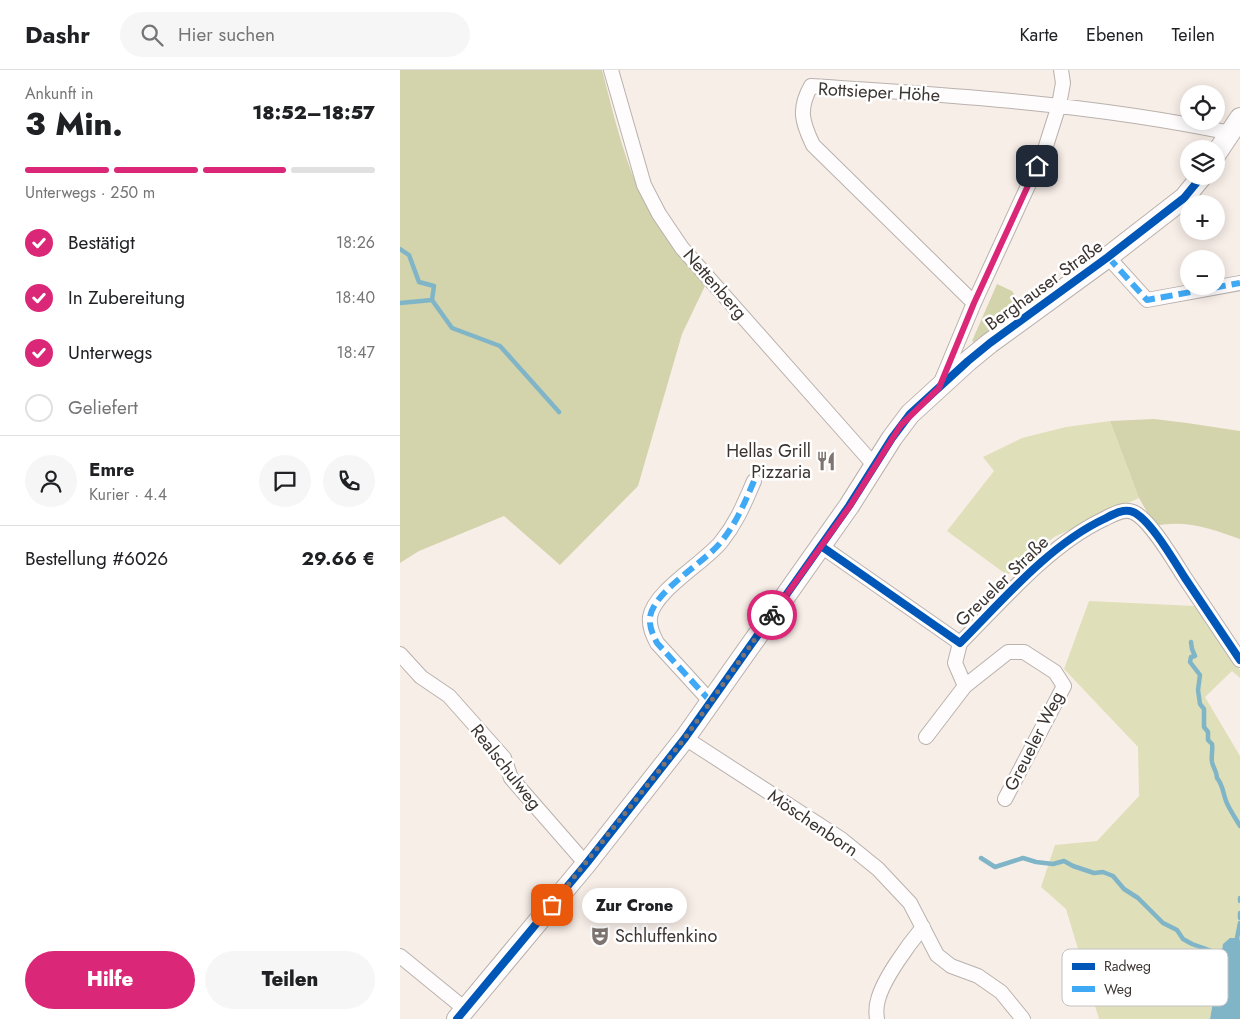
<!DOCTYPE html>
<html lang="de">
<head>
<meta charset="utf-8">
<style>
  :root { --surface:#fff; --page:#f6f6f6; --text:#202124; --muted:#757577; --line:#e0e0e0; --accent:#db2777 }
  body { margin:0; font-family:Jost,sans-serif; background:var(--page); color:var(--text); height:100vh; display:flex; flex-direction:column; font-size:19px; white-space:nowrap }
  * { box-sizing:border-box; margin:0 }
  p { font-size:16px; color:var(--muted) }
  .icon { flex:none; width:28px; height:28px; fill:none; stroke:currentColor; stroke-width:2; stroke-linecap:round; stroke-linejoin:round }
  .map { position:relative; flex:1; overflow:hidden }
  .sheet { display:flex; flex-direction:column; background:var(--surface); width:400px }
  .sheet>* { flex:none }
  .fabs { position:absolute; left:780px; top:15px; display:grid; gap:10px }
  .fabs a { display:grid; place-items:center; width:45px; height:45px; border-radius:50%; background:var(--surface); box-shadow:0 2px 12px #0003; font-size:25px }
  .pin { position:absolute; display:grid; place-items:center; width:42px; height:42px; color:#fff; margin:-21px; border-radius:10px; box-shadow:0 2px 8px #0006 }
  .courier { position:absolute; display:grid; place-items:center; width:50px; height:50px; margin:-25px; border:4px solid #db2777; border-radius:50%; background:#fff; color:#222; box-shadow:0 1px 6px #0007 }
  .bubble { position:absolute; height:35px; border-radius:18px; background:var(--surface); box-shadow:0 2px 12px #0003; font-size:16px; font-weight:800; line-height:35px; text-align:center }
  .overview em { font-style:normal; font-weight:800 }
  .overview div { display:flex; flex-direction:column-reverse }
  .overview { display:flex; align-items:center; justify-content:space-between; height:85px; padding:0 25px }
  h1 { font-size:32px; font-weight:800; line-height:38px }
  .bar { display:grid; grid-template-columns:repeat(4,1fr); gap:8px 5px; align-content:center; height:60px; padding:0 25px }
  .bar i { height:6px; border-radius:4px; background:var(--line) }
  .bar .current { background:var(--accent) }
  .bar p { grid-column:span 4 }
  .line { display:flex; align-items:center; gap:12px; padding:0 25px; border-top:1px solid var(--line) }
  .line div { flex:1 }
  .round { display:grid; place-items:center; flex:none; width:52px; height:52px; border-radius:26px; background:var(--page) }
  ol { padding:0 25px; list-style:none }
  li { display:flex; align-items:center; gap:15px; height:55px }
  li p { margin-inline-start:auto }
  li .icon { padding:5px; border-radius:50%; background:var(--accent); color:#fff; stroke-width:4 }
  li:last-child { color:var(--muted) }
  li i { width:28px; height:28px; border:2px solid var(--line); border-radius:50% }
  .action { display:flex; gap:10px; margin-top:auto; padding:10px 25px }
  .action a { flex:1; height:58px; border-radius:30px; background:var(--accent); color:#fff; font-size:20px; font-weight:800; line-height:58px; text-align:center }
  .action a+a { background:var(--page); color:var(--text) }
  header { display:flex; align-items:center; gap:30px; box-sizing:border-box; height:70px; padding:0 25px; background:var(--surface); border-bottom:1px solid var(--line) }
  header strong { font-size:24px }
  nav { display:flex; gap:28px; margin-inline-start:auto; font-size:18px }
  .search { width:350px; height:45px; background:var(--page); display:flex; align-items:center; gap:12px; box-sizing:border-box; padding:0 18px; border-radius:28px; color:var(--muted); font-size:19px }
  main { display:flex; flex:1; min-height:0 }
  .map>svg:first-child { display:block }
</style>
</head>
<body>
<header>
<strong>Dashr</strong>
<div class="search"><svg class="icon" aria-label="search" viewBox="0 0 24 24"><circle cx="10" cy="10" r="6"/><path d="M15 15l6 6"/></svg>Hier suchen</div>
<nav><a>Karte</a><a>Ebenen</a><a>Teilen</a></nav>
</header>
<main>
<section class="sheet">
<div class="overview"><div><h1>3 Min.</h1><p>Ankunft in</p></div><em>18:52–18:57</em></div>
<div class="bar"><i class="current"></i><i class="current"></i><i class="current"></i><i></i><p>Unterwegs · 250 m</p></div>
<ol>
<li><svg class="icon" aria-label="check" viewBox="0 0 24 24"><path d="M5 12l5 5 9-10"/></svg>Bestätigt<p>18:26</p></li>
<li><svg class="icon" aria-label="check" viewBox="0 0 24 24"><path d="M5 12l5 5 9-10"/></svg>In Zubereitung<p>18:40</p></li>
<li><svg class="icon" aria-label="check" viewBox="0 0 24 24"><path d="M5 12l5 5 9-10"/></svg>Unterwegs<p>18:47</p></li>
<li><i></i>Geliefert</li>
</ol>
<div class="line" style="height:90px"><a class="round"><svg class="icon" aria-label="person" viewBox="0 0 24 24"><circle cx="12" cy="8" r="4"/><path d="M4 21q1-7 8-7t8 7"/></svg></a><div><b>Emre</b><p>Kurier · 4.4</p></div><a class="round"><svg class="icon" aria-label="chat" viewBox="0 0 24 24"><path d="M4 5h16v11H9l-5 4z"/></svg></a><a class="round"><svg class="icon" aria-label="phone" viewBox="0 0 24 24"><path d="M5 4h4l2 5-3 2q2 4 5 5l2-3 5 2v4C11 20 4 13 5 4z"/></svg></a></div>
<div class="line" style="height:65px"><div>Bestellung #6026</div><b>29.66 €</b></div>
<div class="action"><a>Hilfe</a><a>Teilen</a></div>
</section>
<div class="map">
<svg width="840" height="949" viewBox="0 0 840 949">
  <rect width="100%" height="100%" fill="#f8eee8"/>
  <path fill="#dfdfb9" d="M710,351L739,428L654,467L607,505L547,461L594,401L583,387L622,368L666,357Z
    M689,531L795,536L840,600V608L832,601L805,627L840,686V873L837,868L823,874L810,949H699L666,839L641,817L655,775L697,771L739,726L738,677L664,599Z"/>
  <path fill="#d3d3ac" d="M0,0H202C215,49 226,101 252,145C267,170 287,193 305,216L282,264L238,416L160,495L104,446L19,481L0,493Z
    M597,214L612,221L622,236L574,272L572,271Z
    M754,349L787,353L840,361V469C812,459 785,449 755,456L739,428L710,351Z"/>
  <path fill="#80b5c8" d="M830,868H837L840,873V949H810L823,874Z"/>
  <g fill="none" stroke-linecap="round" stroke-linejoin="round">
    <path stroke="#80b5c8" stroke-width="4.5" d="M0,179L9,185L19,212L34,216L32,230
      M0,233L32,230L52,258L100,276L159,342
      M791,572L792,579L795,586L791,587L790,592L800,605L798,620L800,634L804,639V657L808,662V670L812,674C813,681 811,685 812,692C813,698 817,701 817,708C823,715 823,723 826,731C829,739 836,749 840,756
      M581,788L595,797L623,788L636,792L653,794L664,791L673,796L694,803L703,802L713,806L724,819L738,828L763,853L777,860L783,869L792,874L826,886
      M840,828V831
      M840,843V848
      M840,853L837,868L840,882"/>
    <defs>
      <path id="street" d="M211,0L244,115L259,144L282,178L475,396
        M708,187L747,230L840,213
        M574,233L413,75C402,52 398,39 411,16C552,25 692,34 831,63
        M541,312L574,233L645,79L659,35L663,13L661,0
        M421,476L560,573C603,530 649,475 704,449C712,445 723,438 733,442C750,449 774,491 785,508C803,535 822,563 840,590
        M0,584L21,607L49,626L104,688L111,708L186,794
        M565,616L608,582H624L655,602L664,616L605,729
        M311,632L257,573C253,565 249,557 250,547C254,521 304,493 321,472C337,452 344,434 354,411
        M526,667L565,616L555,593L560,573
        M285,668L441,769L478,799L510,833L537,885L551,896L578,906L601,922L623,949
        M0,886L65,939
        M477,949C476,942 476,936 478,930C483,909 509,874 523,857"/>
      <path id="secondary" d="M816,84L840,48
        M57,949L186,794L285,668L449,436L492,368L510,344L568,291L590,273L708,187L784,128L802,106"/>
    </defs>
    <use href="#street" stroke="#b9b1ad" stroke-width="16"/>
    <use href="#secondary" stroke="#b9b1ad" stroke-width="22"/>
    <use href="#street" stroke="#fefcfc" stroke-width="14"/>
    <use href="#secondary" stroke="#fefcfc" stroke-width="20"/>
    <path stroke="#3fa9f5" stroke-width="6" stroke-dasharray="12 6" stroke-linecap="butt" d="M708,187L747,230L840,213
      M311,632L257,573C253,565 249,557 250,547C254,521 304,493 321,472C337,452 344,434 354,411"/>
    <defs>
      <path id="cycleway" d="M421,476L560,573C603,530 649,475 704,449C712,445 723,438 733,442C750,449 774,491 785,508C803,535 822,563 840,590
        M57,949L186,794L285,668L449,436L492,368L510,344L568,291L590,273L708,187L784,128L802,106"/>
    </defs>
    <use href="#cycleway" stroke="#fff" stroke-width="11"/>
    <use href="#cycleway" stroke="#0057b8" stroke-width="8"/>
  </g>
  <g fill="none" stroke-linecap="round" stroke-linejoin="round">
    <path stroke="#7e7571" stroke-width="5" stroke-dasharray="0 9" d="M152,835L285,668L372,545"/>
    <path stroke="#db2777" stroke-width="6" d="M372,545L450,436L501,355L539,318L574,233L637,96"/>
  </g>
  <defs>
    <symbol id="restaurant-bare" viewBox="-9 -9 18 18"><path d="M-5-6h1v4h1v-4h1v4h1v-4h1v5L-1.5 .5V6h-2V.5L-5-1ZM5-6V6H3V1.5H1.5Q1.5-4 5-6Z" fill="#7e7571" stroke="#fff" stroke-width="2.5" paint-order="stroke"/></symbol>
    <symbol id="theatre-bare" viewBox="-9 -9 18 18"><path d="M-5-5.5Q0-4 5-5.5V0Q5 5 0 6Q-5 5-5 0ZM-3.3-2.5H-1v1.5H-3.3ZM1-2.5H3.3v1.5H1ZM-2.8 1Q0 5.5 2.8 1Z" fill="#7e7571" stroke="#fff" stroke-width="2.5" paint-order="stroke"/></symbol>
  </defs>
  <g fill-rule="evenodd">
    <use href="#restaurant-bare" x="412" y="377" width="28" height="28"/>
    <use href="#theatre-bare" x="186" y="852" width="28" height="28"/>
  </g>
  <g text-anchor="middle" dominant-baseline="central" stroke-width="5" stroke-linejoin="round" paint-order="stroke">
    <g font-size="18" fill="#3c3431" stroke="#fff">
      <text transform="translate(479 22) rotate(3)">Rottsieper Höhe</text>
      <text transform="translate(315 214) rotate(49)">Nettenberg</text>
      <text transform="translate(644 215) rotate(-36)">Berghauser Straße</text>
      <text transform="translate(602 511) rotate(-44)">Greueler Straße</text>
      <text transform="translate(634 671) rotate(-63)">Greueler Weg</text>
      <text transform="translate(106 697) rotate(52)">Realschulweg</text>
      <text transform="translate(413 753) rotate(34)">Möschenborn</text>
    </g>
    <g font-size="18" fill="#3c3431" stroke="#fff" text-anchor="end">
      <text x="411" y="381">Hellas Grill<tspan x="411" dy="21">Pizzaria</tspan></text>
      <text x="215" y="866" text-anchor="start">Schluffenkino</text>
    </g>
  </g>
  <rect x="662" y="879" width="166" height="57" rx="8" fill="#fff" stroke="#c4c2c1" stroke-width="1"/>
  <rect x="672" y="893" width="23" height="7" fill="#0057b8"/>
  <rect x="672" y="916" width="23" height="6" fill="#3fa9f5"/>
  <g font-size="14" fill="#3c3431">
    <text x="704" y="901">Radweg</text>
    <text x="704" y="924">Weg</text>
  </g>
</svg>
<div class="fabs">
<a><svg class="icon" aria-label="locate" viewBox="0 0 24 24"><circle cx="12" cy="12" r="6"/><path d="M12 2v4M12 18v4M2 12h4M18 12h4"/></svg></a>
<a><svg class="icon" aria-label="layers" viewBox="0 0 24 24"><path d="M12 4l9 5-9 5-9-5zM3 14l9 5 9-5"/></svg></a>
<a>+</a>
<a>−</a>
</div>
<div class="pin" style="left:152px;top:835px;background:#ea580c"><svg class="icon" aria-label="bag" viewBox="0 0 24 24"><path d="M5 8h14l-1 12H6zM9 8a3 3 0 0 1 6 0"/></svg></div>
<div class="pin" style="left:637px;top:96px;background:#1f2937"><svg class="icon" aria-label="home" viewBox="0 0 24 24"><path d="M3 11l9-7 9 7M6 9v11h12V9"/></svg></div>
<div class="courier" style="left:372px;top:545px"><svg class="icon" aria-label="bike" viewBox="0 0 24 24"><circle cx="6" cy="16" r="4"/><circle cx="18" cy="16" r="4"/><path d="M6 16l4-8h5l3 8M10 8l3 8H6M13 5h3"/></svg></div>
<div class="bubble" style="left:182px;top:818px;width:105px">Zur Crone</div>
</div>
</main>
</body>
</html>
